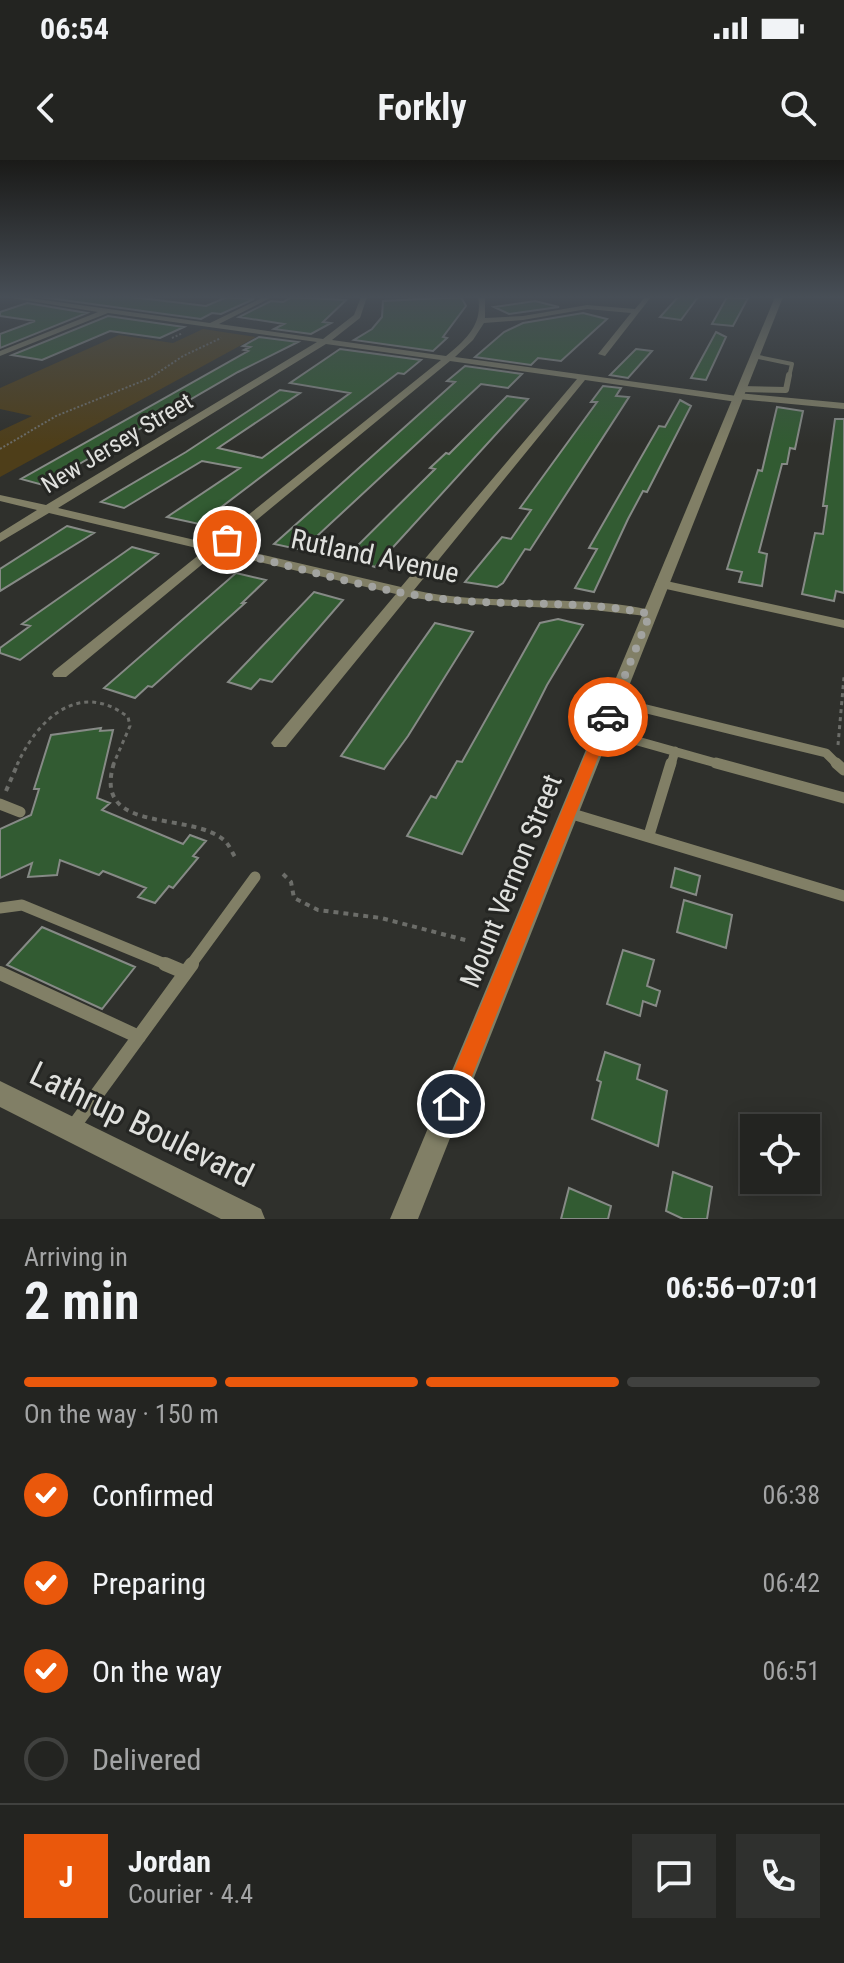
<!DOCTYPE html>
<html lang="en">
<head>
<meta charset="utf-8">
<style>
  :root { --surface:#232421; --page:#2f302e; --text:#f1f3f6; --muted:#a3a4a5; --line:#40413f; --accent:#ea580c }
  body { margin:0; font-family:"Roboto Condensed",sans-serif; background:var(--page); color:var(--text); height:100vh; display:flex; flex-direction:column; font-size:30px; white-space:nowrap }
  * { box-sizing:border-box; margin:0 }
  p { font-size:26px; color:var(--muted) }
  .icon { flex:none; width:44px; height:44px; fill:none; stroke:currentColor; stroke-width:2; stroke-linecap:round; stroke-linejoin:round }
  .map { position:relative; height:1059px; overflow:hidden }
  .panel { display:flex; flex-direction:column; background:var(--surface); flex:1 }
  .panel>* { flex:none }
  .buttons { position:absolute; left:740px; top:954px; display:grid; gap:16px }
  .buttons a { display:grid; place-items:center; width:80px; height:80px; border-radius:0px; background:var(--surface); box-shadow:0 4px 20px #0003,0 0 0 2px var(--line); font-size:40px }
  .pin { position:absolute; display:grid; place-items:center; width:68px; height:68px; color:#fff; margin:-34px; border:4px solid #fff; border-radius:50%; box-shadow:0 2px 8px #0007 }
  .courier { position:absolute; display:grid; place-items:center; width:80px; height:80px; margin:-40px; border:6px solid #ea580c; border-radius:50%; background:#fff; color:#222; box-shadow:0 2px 10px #0007 }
  .headline em { font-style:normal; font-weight:700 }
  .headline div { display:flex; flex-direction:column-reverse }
  .headline { display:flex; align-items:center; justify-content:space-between; height:136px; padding:0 24px }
  h1 { font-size:52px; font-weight:700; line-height:60px }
  .bar { display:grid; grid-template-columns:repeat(4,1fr); gap:12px 8px; align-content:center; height:96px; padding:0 24px }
  .bar i { height:10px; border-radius:6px; background:var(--line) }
  .bar .active { background:var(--accent) }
  .bar p { grid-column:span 4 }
  .line { display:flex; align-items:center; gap:20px; padding:0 24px; border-top:2px solid var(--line) }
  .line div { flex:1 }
  .round { display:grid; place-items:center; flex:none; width:84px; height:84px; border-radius:0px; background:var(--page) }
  ol { padding:0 24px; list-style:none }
  li { display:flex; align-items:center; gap:24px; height:88px }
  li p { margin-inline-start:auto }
  li .icon { padding:8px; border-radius:50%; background:var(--accent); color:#fff; stroke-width:4 }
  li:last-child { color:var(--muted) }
  li i { width:44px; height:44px; border:4px solid var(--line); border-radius:50% }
  .status { display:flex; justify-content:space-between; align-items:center; height:56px; padding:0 40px; background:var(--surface); direction:ltr }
  .status svg { height:22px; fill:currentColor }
  header { display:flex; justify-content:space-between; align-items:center; height:104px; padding:0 24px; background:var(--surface); font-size:36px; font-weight:700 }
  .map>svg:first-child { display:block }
</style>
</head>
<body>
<div class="status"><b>06:54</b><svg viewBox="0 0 49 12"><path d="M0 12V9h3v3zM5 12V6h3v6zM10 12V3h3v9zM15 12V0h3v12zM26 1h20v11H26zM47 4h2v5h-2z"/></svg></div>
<header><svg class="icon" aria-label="back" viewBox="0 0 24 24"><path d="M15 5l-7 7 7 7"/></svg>Forkly<svg class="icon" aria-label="search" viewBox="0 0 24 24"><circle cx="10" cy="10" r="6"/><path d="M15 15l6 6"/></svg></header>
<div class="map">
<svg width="844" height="1059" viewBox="0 0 844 1059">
  <rect width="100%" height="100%" fill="#2f302c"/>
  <path fill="#4e3e19" d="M203,169L256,177L0,317V271L32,256L0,249V228L119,175L173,183Z"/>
  <path fill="#325b32" stroke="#868a86" stroke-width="2" d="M41,137H132L206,146L227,137L254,139L221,154L212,153L201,159Z
    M292,137L346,140L323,162L331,163L311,174L274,169L284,164L239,157L271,141L283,142Z
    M461,137L466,146L443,177L447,178L433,191L354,180L372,169L382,157L383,141Z
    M678,137H698L681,160L660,157Z
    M727,137L748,138L733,166L712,164Z
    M535,141L559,147L509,154L494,147Z
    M27,143L87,153L0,188V174L35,161L0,156V152Z
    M583,153L607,159L561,201L538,198L531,205L475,197L504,172L523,163Z
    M108,156L184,167L160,178L110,171L42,200L12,195Z
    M716,172L726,177L706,220L691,218Z
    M259,177L298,182L238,212L43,325L21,319L248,191L244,190L250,187L243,186Z
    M340,189L421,200L404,214L398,213L199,364L167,357L240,308L202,301L124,348L101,342L186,292L280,230L300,233L218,288L262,298L350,233L290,223Z
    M636,189L652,191L628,218L610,215Z
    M465,206L522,214L508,228L481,224L302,390L274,384L445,231L455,222L447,221Z
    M603,226L621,228L616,236L629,237L530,390L525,389L503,423L497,427L465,422L502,377L511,379L531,350L520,348L597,242H591Z
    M507,236L528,239L375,407L346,397L435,309L430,308L446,293L449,294Z
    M680,240L691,246L647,332L643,331L628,359L594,432L575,428L597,389L589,388L659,266L665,267Z
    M777,247L803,251L795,289L790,288L787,304H782L759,392L767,394L762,426L739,422L742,412L727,409L758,310L762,311Z
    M835,259H844V433L836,431L834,441L802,434L815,373L823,374L827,346H823Z
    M67,366L94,373L0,431V409Z
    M132,387L158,394L20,500L0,493V488L30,466L22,464Z
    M236,413L266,420L242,443H245L152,527L148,526L135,538L104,528Z
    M314,432L343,440L272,522L260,519L251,529L228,522Z
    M558,459L583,465L547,525L462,694L407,676L431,636L436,638L457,601L462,602L540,463Z
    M435,463L473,472L408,576L384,609L341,596Z
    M101,568L100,571L113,570L97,638L110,643L102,650L183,684L190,675L206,681L193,696L198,698L173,728L169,726L155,743L138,737L146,728L103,711L99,715L60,700L57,715L28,717L32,703L0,718V669L31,655L39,629H34L51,575Z
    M675,708L700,716L696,735L671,727Z
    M684,740L732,755L726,788L677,772Z
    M42,767L135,807L102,849L7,805Z
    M623,790L654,800L647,826L660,831L656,846L643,841L640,856L607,844Z
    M605,892L640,905L637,919L667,931L658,986L592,959L601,922L597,920Z
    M673,1012L712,1027L707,1059H683L666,1051Z
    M569,1028L611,1046L608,1059H561Z"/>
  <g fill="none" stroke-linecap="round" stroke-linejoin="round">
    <path stroke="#6c6d69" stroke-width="2" stroke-dasharray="2 2" stroke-linecap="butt" d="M172,178L183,173
      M0,289L56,256L150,218L183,196L221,178"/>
    <path stroke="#6c6d69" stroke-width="3" stroke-dasharray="4 4" stroke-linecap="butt" d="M838,585L844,517
      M17,605C37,560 79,519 128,557L130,566L113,605"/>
    <path stroke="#6c6d69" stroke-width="4" stroke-dasharray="5 5" stroke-linecap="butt" d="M114,603C91,676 192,650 225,681C229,685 232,692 235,697
      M6,631L18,603
      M283,714L291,722L294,738L318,750L381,758L469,781"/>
    <path stroke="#817f66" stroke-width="4" d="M754,196L792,204L789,217"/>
    <path stroke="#817f66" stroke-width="6" d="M741,229L786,230L789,215
      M738,236L844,246"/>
    <path stroke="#817f66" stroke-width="9" d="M614,541L826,593L838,605
      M602,571L723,605
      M671,605L675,591"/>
    <path stroke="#817f66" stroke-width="11" d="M716,603L844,638
      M836,603L844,610
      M0,644L20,652
      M569,653L844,736
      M649,675L671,603
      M0,748L22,745L170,806
      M190,806L255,717"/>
    <path stroke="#817f66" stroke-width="14" d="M165,804L184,812
      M0,813L139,877
      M73,967L192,804"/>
    <path fill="#817f66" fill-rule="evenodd" d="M6,137H22L210,163L264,137H272L219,164L323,179L354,155L361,137H367L360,158L332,180L446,196C467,179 483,164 478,137H485V158L523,156L587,145L635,149L645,137H651L605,196L598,194L631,153L587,149L523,160L484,163L473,180L455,197L737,236L742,239L737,242L585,220L414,430C493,448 576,432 655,451L657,454L655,457L593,450L450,443L408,437L286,587H274L271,583L274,579L396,434L217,392L66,517H54L52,514L54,511L205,390L49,353L0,382V373L37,350L0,341V335L46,345L317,182L108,153L0,196V191L98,152ZM326,184L441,200L212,384L58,348ZM450,201L577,219L401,427L225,386Z
      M662,420L844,460V468L657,427L655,424Z
      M0,921L261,1049L265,1059H221L0,947Z"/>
    <path fill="#817f66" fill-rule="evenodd" d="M775,137H783L418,1059H390Z"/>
  </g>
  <linearGradient id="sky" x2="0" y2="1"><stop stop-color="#1a1a18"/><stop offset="0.48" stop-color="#474e56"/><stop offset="1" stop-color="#474e56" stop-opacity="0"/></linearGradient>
  <rect width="844" height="285" fill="url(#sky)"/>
  <path fill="#ea580c" d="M608,553L614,557L461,944L458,952L451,955L443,952L440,944L601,557Z"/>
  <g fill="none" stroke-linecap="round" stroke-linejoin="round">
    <path stroke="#a2a3a0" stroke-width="8" stroke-dasharray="0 14.4" d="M227,380L217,388C291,405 367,430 443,439C513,447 579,439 650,454L608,557"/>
  </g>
  <g text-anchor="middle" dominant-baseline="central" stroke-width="6" stroke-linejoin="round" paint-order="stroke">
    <g font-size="24" fill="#e0e1de" stroke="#252623">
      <text transform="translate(117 283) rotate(-31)">New Jersey Street</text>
    </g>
    <g font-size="28" fill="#e0e1de" stroke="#252623">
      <text transform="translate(375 396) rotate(12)">Rutland Avenue</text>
      <text transform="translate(511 721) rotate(-68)">Mount Vernon Street</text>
    </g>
    <g font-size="34" fill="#e0e1de" stroke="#252623">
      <text transform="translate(142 964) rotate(26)">Lathrup Boulevard</text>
    </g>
  </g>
</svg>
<div class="buttons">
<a><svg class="icon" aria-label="locate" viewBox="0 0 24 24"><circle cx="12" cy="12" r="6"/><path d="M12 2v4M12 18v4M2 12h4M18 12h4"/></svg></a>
</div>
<div class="pin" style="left:227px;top:380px;background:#ea580c"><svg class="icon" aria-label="bag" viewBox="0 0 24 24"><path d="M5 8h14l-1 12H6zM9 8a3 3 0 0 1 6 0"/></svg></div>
<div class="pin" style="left:451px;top:944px;background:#1f2937"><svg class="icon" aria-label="home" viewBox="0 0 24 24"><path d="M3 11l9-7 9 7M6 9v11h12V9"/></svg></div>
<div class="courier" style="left:608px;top:557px"><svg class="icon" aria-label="car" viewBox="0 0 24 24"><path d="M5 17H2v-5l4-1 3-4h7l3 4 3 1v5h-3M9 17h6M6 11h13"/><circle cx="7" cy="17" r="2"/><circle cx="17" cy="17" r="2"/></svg></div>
</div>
<section class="panel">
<div class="headline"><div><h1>2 min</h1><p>Arriving in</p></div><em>06:56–07:01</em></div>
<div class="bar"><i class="active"></i><i class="active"></i><i class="active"></i><i></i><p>On the way · 150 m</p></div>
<ol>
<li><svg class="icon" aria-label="check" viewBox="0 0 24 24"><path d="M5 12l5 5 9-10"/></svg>Confirmed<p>06:38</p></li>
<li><svg class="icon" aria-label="check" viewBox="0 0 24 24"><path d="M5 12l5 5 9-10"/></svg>Preparing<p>06:42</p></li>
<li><svg class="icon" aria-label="check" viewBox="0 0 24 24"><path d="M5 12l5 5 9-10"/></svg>On the way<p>06:51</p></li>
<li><i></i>Delivered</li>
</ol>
<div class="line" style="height:144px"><b class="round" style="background:var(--accent);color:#fff">J</b><div><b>Jordan</b><p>Courier · 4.4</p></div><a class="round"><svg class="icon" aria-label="chat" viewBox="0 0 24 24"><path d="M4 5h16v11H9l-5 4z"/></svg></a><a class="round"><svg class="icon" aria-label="phone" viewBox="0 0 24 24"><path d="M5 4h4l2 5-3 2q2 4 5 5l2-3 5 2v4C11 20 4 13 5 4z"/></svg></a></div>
</section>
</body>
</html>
